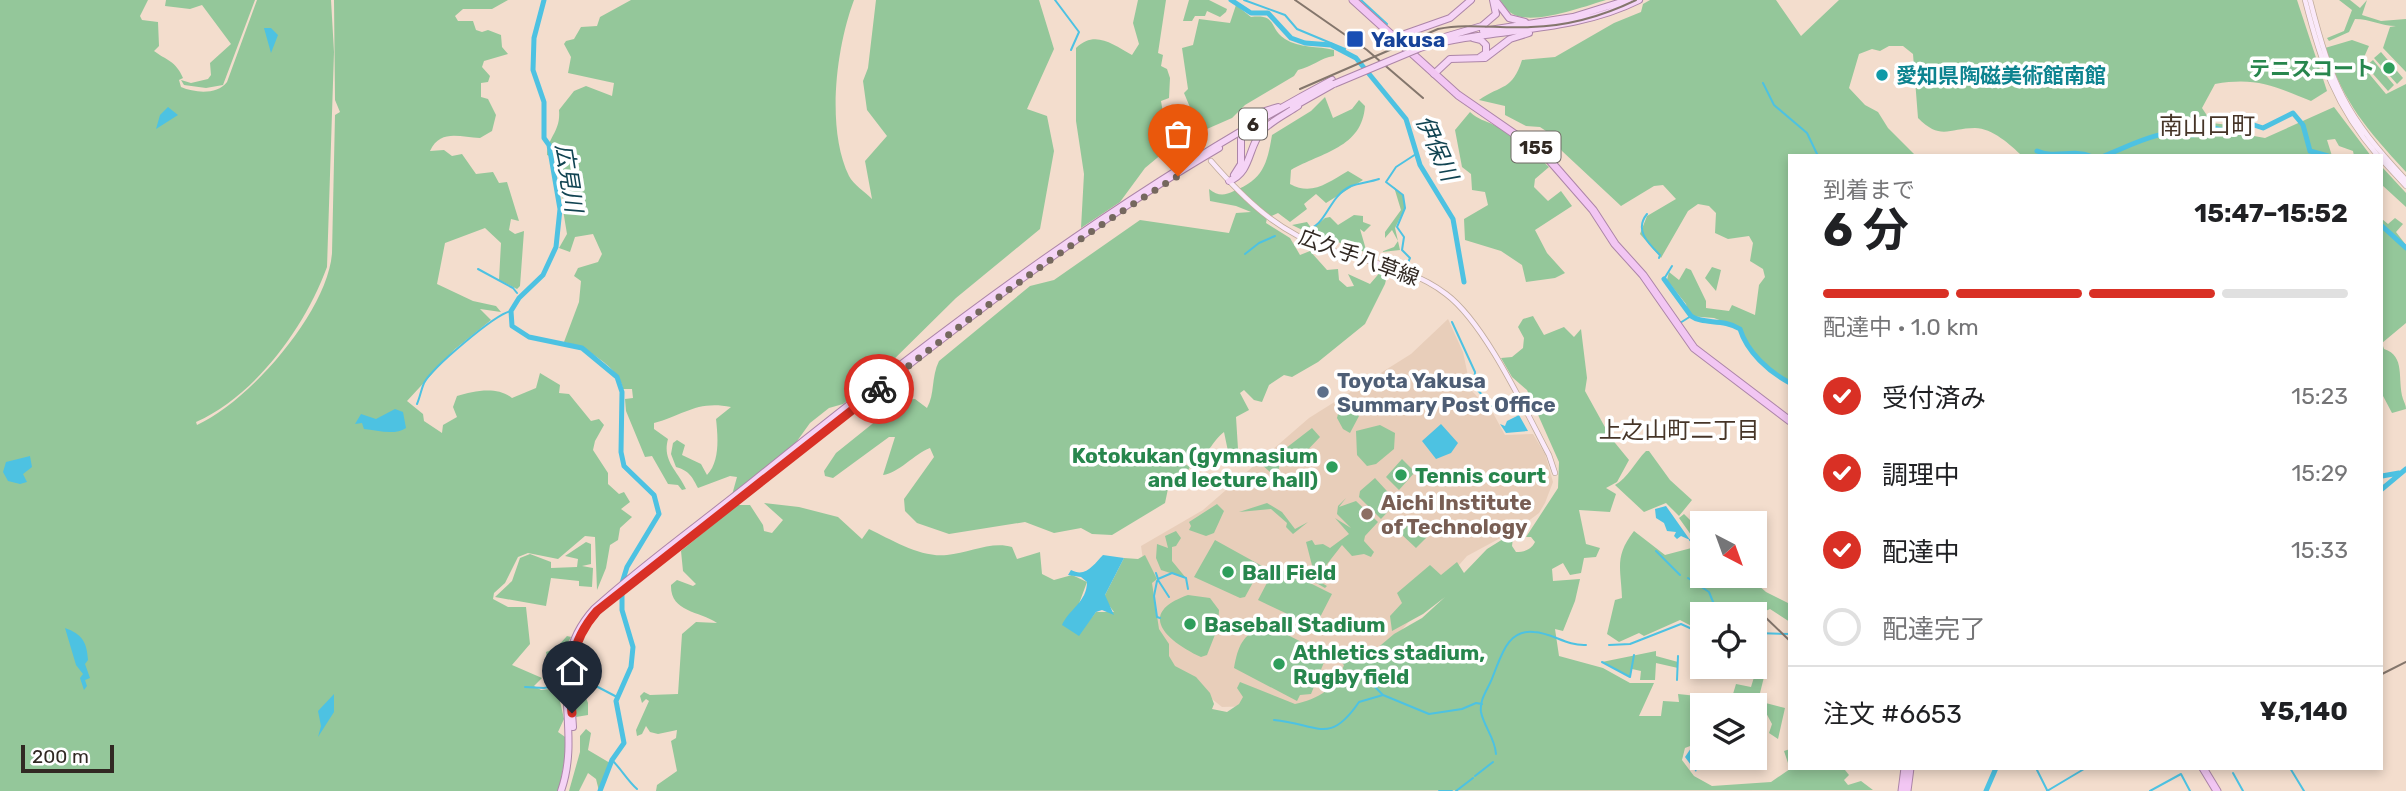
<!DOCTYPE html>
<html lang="ja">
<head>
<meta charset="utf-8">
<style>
  :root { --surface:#fff; --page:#f2f2f2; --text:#202124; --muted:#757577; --line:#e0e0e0; --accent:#d93025 }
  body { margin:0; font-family:Rubik,"Noto Sans JP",sans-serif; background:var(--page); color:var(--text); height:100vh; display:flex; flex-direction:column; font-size:26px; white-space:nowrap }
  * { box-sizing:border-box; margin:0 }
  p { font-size:23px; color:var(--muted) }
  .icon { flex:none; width:38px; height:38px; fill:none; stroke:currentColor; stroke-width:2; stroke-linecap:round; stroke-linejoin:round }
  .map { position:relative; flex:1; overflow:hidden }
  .drawer { position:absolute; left:1788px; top:154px; width:595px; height:616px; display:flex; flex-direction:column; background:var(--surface); border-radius:0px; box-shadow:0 4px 10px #0003 }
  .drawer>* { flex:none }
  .needle { width:46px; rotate:139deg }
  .controls { position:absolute; left:1690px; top:511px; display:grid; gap:14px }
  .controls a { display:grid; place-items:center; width:77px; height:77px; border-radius:0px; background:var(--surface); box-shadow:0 4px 10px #0003; font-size:35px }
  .scale { position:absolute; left:21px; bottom:18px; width:93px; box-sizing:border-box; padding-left:7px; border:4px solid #312923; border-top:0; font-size:19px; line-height:24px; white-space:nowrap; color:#312923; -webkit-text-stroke:5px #fff; paint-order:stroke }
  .pin { position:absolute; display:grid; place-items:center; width:60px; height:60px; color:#fff; margin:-72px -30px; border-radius:50% 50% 50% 0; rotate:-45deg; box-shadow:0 0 7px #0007 }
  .pin .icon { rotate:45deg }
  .courier { position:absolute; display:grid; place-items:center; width:70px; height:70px; margin:-35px; border:5px solid #d93025; border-radius:50%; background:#fff; color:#222; box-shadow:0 2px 9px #0007 }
  .headline em { font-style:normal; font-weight:700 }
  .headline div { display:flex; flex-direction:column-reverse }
  .headline { display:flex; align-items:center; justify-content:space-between; height:119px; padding:0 35px }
  h1 { font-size:46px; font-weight:700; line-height:52px }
  .bar { display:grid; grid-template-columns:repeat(4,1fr); gap:10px 7px; align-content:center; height:84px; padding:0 35px }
  .bar i { height:9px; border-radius:5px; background:var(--line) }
  .bar .selected { background:var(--accent) }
  .bar p { grid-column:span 4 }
  .line { display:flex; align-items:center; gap:18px; padding:0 35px; border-top:2px solid var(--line) }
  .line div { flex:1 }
  ol { padding:0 35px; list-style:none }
  li { display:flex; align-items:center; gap:21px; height:77px }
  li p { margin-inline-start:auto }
  li .icon { padding:7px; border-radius:50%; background:var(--accent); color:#fff; stroke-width:4 }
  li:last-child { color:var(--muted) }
  li i { width:38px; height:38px; border:4px solid var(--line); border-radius:50% }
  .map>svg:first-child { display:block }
</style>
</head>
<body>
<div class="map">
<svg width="2406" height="791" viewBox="0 0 2406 791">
  <rect width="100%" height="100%" fill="#f3ddcd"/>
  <path fill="#e8ceba" d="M1448,319L1463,352L1471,390L1493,413L1505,435L1533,434L1545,454L1553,482L1545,503L1539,513L1519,528L1467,556L1391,642L1318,704L1222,707L1157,655L1141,546L1203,510L1309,418L1411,354Z"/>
  <path fill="#94c79a" d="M0,0H148L140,16L142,20L158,22L159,46L154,51C166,60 176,61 183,78L179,80L181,87C195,93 217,95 227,82L257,0H331L334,52L327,267C305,327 256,395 196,422L197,425C249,402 328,311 332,253L335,115L340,112L335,100L334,0H508L492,9H463L455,16L458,21H473L476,30L482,32L488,30L501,35L502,47L508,54L484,61L482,67L490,76L488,82L481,83V97L488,99L496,115L492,131L480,138C461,138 441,128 430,151L444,150L452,156L462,154L476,174L493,172L499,183L507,182L519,221L511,219L509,230L515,234L524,231L520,286L517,289L499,280L501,243L485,228L445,243L437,284L473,301L496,306L501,312L480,309L491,320L455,349L407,401L423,414L424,421L442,433L443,425L457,417L453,407L457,396C474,391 497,386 512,398L536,388L540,373L560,385L559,393L569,394L591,421L599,419L604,425L595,441L593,450L608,473V484L619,494L624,492L630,502L621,509L632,517L620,528L618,540L610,545L606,568L597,590L595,537L585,536L558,559L528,553L518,557L505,583L494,593L493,599L508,607H526L530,644L512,665L542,678L534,686L541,690L557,688L564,719L558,732L568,739L559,791H0Z
    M166,0H255L223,85L206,88L184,85L181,80L191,83L208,79L211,75L210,63L231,44L202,5L190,9L165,6Z
    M631,0H854C836,48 826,129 849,176C853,184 865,192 872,199L865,161L887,136L867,110L863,81L868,68L876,0H1039L1054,49L1027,109L1047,116L1054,151L1040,229L956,298L881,372L843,404L829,408L810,423L792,448L732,495L737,477L730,476L698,488C692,477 690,471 676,467L671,454L673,443L677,440L685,445L682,455L701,464L707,475C720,462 718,437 716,419L731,407C697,400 684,415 654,423V429L668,439C662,461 677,470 686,489L682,490L678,485L668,484L652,456L645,457L626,411L625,399L633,398L632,389H623C620,368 584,346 564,342L579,302L581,281L574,276L578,268L598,262L602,254L593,234L575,237L570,252L559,248L567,234L563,210H568L561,195L564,190H560L558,180L561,177L555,158L547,155C547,137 561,132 559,110L574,91L586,86L612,96L614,83L568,73L571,57L564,44L566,41L574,39L581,27L597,26L600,17Z
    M1138,0H1166L1158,53L1163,55L1161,66L1167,69L1170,78L1169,98L1161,101L1166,130L1175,143L1200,131L1184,93L1188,89L1182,48L1193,45L1199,19L1230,23L1236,5L1251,17C1278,14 1268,28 1285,39C1299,48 1318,46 1334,50V56C1320,58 1312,67 1298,70L1294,76L1245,105L1232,118L1175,143L1145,168L1120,202L1081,228L1084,174L1076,121V48C1095,30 1112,44 1132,55L1139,44L1133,23Z
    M1189,0H1209L1227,9L1226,12L1220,17L1207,11L1205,16H1195L1192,21H1183Z
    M1500,0H1606C1585,6 1531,27 1511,13C1507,10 1503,4 1500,0Z
    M1650,0H1776L1801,36L1839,0H2297L2327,91L2311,101C2274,86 2256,77 2215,84L2202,108L2212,123L2254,128V136L2265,138L2334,107L2371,156H2354L2353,151L2339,146L2335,139L2327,140L2332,156H2022C2011,145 1992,128 1975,128C1949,128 1941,141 1918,118L1913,54L1903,46H1889L1880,51L1872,49L1859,54L1849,88L1865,105L1878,112L1888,128L1916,156H1790V381C1770,370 1748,351 1741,328L1714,318L1689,316L1686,304L1667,280L1669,272L1679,280L1686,268L1691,270L1706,301V308L1729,311L1732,305L1755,315L1759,285L1765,277L1763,269L1750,261L1753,243L1749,236L1728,239L1715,233L1716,213L1709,206L1698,204L1688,211L1661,258L1640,234L1647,216L1676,199L1663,185L1654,186L1621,206L1562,151L1552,135L1540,127L1526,126L1505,115V106L1479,100C1502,84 1512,91 1522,60L1555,57L1614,23L1641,12L1643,4Z
    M2339,0H2350L2360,8L2367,0L2362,15L2381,21L2406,19V72L2383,48L2390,27L2396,26C2381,26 2370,19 2355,19L2349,32L2329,41L2327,38L2344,31L2352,10Z
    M2352,40L2369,46L2361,64L2386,94L2406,84V172C2365,127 2346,106 2325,48Z
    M2381,52L2403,78L2397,84L2374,58Z
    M2373,60L2394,85L2388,91L2366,66Z
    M1325,97L1333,118L1352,109L1359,100L1365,106C1362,148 1322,152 1291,170L1290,184C1312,196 1327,183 1348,171L1363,180L1326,203L1316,194L1304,204L1307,209L1290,222L1278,213L1267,218L1266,223L1290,238L1300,255L1310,251L1327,270L1338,269L1339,280L1347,287L1354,286L1348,274L1370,284L1382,270L1388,272L1385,284L1365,324L1318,362L1292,377L1284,375L1269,385L1262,402L1254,400L1244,390L1240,393L1249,410L1236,417L1238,449L1229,456L1224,432C1212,441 1212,451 1195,461L1183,454L1178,460L1190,467L1179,486L1169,484L1165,503L1112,535L1092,534L1081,528L1054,533L1025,522L949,534L917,523L905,511L904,499L934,457L930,448C914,454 899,473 883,475L895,437H889L833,478L825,476L824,471L836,453L902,400L915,399L927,408C935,394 931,377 939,361L1030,286L1054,280L1140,220L1229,233L1236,213L1251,212L1236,206L1210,201L1209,189C1218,196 1224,196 1234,191C1263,179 1267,165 1272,135L1311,111Z
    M1470,112C1479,120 1484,120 1494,125C1508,131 1538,156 1549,167L1535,179L1534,187L1548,201L1561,191L1572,206L1535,230L1547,253L1565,273L1555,278L1526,282L1522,265L1501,251L1465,240L1464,219L1488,205L1485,192L1472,190L1471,174L1462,167L1455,130Z
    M2382,167L2406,193V207L2382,185Z
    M1394,187L1403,195L1405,208L1395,228L1400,250L1381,252L1394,247L1398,241L1392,230L1385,238V232L1401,210Z
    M1354,215L1363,216V222L1371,225L1364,232L1360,229L1367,253L1342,243L1323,240L1292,225L1307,222L1312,229L1325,218L1330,217L1338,225Z
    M2395,218L2403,224L2396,232L2406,245V323L2382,343L2384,349C2406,356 2397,379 2403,399C2404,402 2406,405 2406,409L2392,413L2382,394V219L2388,224Z
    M1712,267L1721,270L1716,291L1705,278Z
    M1533,316L1544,335L1564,327L1574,337L1581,329L1587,378L1585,391L1611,438L1629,460L1617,482L1606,488L1616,494L1610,512L1579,510L1586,544L1600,548L1596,557L1584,558L1581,573L1570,575L1563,563L1552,569L1553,581L1580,579L1575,601L1563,631L1555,629L1559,656L1603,668L1630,683H1654L1639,716H1661L1663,701L1679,702L1678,694L1727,699V705H1703V741L1685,748L1682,760L1694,776L1712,786L1771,782L1790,769L1784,751L1790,749V768L1845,770L1849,775L1844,780L1848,785L1861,781L1873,790L656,791L657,785L677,771L671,741L676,738L677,730L658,734L650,732L646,726L642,734L637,736L636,730L649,701L646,699L642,703L640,696L644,692L650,695L678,694L682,634L696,622L717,623C699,611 670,612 671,585L677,580L693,586L696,584L683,571L681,551L737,505H750L763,525L764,531L772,533L783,520L764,503L799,507L838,517L862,539L869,529C892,540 921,558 947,555C969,553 991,541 1012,547L1017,559L1040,552L1042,574L1054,580L1072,575L1087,582L1077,609L1063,625L1080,632L1096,612H1114L1105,600V595L1124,558L1138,559L1145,555L1157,579L1152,583L1159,629L1169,644V656L1175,666L1196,677L1210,693L1214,704L1212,709L1227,712L1239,704L1243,697L1237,688L1240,682L1295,704C1319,699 1336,688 1344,665L1341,662L1368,656L1394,634L1422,618L1445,597L1423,614L1392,631L1390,616L1402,603L1397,593L1430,565L1441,575L1457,562L1464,573L1487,549L1524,526L1513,538L1512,546L1516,552C1524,552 1531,550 1535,542L1531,537H1526L1558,488L1559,462L1527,390L1512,377L1501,358L1512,357L1523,348L1524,338L1518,327L1523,319Z
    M1340,406H1347L1359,416L1350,433L1343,429L1337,418Z
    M1380,425L1395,433L1394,449L1376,464L1367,466L1357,455L1356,431Z
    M1312,428L1320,437L1301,457L1284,466L1280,462L1277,478L1261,464L1274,450L1277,455Z
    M1646,451H1649L1670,480L1692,500L1679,516L1666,503L1644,512L1615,485C1628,478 1635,462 1646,451Z
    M1402,459L1415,472L1399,490L1386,477Z
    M1375,478L1397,502L1381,519L1359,497L1360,491Z
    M1346,498L1339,507L1356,501L1378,522L1365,536L1364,541L1374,552L1371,557L1364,554L1352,556L1342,545L1324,568L1330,575L1328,580L1314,573L1306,542L1312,540L1315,545L1323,544L1330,548L1349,534L1335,518L1351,528L1337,514L1338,506Z
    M1267,503L1282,512L1295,529L1308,522L1293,534L1286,527L1287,523L1271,509L1239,512Z
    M1217,504L1224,511L1214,533L1206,536L1189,530L1191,526L1189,522Z
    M1684,514L1703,533V576H1748L1766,592L1788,603L1790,601V622L1770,609L1755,616L1703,614V632L1680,620L1644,636L1639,633L1619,642L1607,634L1615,600L1622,598C1621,568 1614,557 1634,531L1665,555L1699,546L1679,518Z
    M1412,521L1422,531L1429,524L1435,529L1416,548L1400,533Z
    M1176,531L1181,538L1176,546L1172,547V561L1186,578L1161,570L1156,558L1157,544L1168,548L1165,536Z
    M1215,540L1262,566L1245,597L1240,598L1194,577Z
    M586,542L591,544V564L582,566L593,568L592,587L579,586V581L551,578L546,606L495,597L512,581L520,558L530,554L551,562V568L577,567L578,559L565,556Z
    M1285,570L1307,581L1299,573L1303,572L1327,586L1325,588L1311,580L1310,583L1332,594L1315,627L1258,600L1270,577Z
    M1188,595L1210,598L1219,610L1218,627L1207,655L1201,657C1169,642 1134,614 1188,595Z
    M1265,627H1272L1327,655L1311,694L1300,695L1297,701L1234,668C1238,647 1242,633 1265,627Z
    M567,636L571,637L564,650L562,675L556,676L548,664L546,652L556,648Z
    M1656,651V656L1678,662V668L1656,663L1655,680H1640L1641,671L1632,669L1630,677L1602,662Z
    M1755,674L1764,677L1758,701L1785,708L1778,739L1769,733L1772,724L1765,711H1755L1758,701L1747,705L1739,696L1733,694L1736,684L1751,687Z
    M573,685H581L588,703V715L576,717Z
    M586,729L591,733L588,750L610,763L599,791L596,779L588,773L579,791H569L580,752V736Z"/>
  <path fill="#4dc2e2" d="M264,28H271L278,35L271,53Z
    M168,107L178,115L156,129L160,115Z
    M395,409L403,412L406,428C394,436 377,430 364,429L362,423L355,424L361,414L376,419Z
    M1519,415L1528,431L1506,433L1500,424L1505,426L1507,421Z
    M1441,424L1458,443L1451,453L1436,459L1422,441Z
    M30,456L32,467L23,474L27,482L20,484L8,481L3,472L6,462Z
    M1666,506L1690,540L1681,536L1677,539L1674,536L1676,532L1667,531L1664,523L1656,518L1655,509Z
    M1103,555L1124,558L1105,595L1114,615L1102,610L1096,612L1079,636L1062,625C1069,609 1087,602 1087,582L1081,577L1068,575L1071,570C1086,578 1094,564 1103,555Z
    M65,628C82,634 87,642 88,660L85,664L90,678L85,680L87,686L84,690L80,678L83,674L76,665Z
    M334,694V712L318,737L321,726L318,711Z
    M1691,748L1703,751L1696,772L1685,757Z"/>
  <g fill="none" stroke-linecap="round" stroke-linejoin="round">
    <path stroke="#4dc2e2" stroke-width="2" d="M1055,0L1079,32L1071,50
      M1244,0L1285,15L1297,29L1345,49
      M1361,0L1387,24
      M1763,83L1774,105L1807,133L1818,156
      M1647,214C1634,230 1648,243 1660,255L1659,258
      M1303,231C1329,226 1326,198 1351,186C1360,183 1370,182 1379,179
      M1245,254L1259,243L1275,236
      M1406,267L1410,258L1402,250L1404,237L1397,227L1405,208L1403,195L1386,182L1396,167L1416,154
      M478,269L513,288L517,293
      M1664,279L1672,266
      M1452,322L1475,372L1474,386L1495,409
      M1680,323L1691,316
      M417,404C420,397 421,390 424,383C432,368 495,314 511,311
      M1690,540L1697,546L1699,582
      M1656,551L1680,575
      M1156,573L1158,579L1172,573L1186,578L1188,589
      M1688,578L1709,592L1718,614
      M1158,580L1169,597
      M1157,581L1154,596L1157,617L1160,618
      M1755,633L1790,634
      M1609,645L1630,644L1681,624L1703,634
      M1602,662L1630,677L1634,655
      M1367,679L1383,695
      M1677,680L1678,656
      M574,684L594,685L617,697
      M525,687L544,688L565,684
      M1274,720C1318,724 1329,746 1359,702L1383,695L1429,714L1462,709L1476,703L1482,704
      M1496,754C1495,738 1484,727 1481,712C1479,699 1489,688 1493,676C1501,657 1507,629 1534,632C1553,633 1566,646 1586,645
      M612,760C622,770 627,780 637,789
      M2036,768L2047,790
      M2290,768L2304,791
      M2233,773L2243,791
      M1475,776L1493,762
      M1439,791H1452
      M1456,791L1473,778
      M2047,791L2084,769
      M2150,791L2181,774L2190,791"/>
    <path stroke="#4dc2e2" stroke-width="5" d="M544,0L534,38L533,70L544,102V138L549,145L560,209L556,247L543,275L519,298L511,311L512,326L529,337L582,348L617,377L622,392L621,452L624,466L654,495L659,514L627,567L622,583V610L633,647L631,667L616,701L624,743L612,760L600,791
      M1231,0L1251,13H1268L1291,38L1305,43L1331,45L1356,58L1406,119L1420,165L1453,219L1464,282
      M2037,151C2055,159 2073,149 2090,156
      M2104,156C2130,146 2164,126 2193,135L2210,127L2225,131L2248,123L2263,128L2293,113L2303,125L2310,151L2328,156
      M2382,226L2406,248
      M1664,279L1691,316C1703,325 1723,318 1740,329C1747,352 1769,372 1790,383
      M2382,476L2399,473
      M2382,489L2406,469
      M1986,791L1996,768"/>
    <defs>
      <path id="secondary" d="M2305,0C2321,63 2335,106 2378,156
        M2310,0C2332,86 2345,115 2406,180
        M1200,143V148
        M2382,160L2406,186
        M1211,161C1245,200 1278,232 1328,249C1369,263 1411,267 1446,294C1485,323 1525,410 1549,455L1555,473"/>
      <path id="primary" d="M1496,1L1509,18L1525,22
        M1483,31L1573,17L1628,0
        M1396,37L1450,18L1471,0
        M1473,38L1481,40L1486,45V53L1480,57
        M1421,44L1482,26L1496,14L1493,0
        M1420,48C1493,27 1571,34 1639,0
        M1434,74L1450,59L1485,58L1510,39L1529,33
        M1293,107L1332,85
        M1244,126L1255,114L1278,107
        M1234,175L1241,164V139
        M1229,181C1251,173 1248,148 1261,132C1271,121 1286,114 1298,106
        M734,503C891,379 1046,249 1219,148
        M573,727C570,682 564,641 602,607
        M561,791C584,726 542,666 594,609C648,560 710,517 767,470C946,326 1129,188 1332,80"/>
      <path id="trunk" d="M1353,0L1458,95L1545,155L1593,210L1615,244L1643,275L1694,348L1790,421
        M2203,768L2217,791
        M1902,791L1905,768
        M1907,791L1910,768"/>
    </defs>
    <use href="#secondary" stroke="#c0ab9c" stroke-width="6"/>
    <use href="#primary" stroke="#ac85a8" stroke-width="8"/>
    <use href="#trunk" stroke="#ac85a8" stroke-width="9"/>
    <use href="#secondary" stroke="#fae9fa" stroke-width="4.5"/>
    <use href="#primary" stroke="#f5d4f6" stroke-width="6"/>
    <use href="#trunk" stroke="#f2c6f3" stroke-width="7"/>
    <path stroke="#84766c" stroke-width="2" d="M1300,89L1438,29C1469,23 1500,29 1531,27C1567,26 1603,16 1636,0"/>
    <path stroke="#84766c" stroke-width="2" d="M1295,0L1367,50L1423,98
      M1763,615L1790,641
      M2382,674L2406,662"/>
    <defs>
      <path id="primary-bridge" d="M1334,84L1420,48"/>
    </defs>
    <use href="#primary-bridge" stroke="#ac85a8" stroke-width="8" stroke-linecap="butt"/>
    <use href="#primary-bridge" stroke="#f5d4f6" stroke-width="6"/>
  </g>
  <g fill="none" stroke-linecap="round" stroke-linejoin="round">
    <path stroke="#75685e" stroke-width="7" stroke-dasharray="0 12.6" d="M879,389C975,313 1073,240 1178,176"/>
    <path stroke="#d93025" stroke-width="9" d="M572,713C567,674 570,642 597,611L879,389"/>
  </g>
  <rect fill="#1a4fb4" stroke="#fff" stroke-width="2.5" x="1346" y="30" width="18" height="18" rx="3.5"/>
  <g fill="#2e9e5b" stroke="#fff" stroke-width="2.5">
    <circle cx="2389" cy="68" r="7"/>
    <circle cx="1332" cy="467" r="7"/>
    <circle cx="1401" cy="475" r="7"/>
    <circle cx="1228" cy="572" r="7"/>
    <circle cx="1190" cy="624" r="7"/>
    <circle cx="1279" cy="664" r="7"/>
  </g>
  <circle fill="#0f9aa8" stroke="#fff" stroke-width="2.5" cx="1882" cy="75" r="7"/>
  <circle fill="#5c6f8a" stroke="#fff" stroke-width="2.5" cx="1323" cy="392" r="7"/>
  <circle fill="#8d6e63" stroke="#fff" stroke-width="2.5" cx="1367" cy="514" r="7"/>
  <g text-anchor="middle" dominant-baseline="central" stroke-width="7" stroke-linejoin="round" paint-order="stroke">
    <g fill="#fff" stroke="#6f6965" stroke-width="2">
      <rect x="1239" y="108.5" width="28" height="31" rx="5"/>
      <rect x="1511.5" y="131.5" width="49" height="31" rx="5"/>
    </g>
    <g font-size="19" font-weight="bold" fill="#312923">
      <text x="1253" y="124">6</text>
      <text x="1536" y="147">155</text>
    </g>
    <g font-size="21" font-weight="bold" fill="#164399" stroke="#fff" text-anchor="start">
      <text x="1371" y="39">Yakusa</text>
    </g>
    <g font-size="21" font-weight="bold" fill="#27864d" stroke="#fff" text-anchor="start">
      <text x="2375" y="68" text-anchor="end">テニスコート</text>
      <text x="1318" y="455" text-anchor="end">Kotokukan (gymnasium<tspan x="1318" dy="24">and lecture hall)</tspan></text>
      <text x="1415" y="475">Tennis court</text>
      <text x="1242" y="572">Ball Field</text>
      <text x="1204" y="624">Baseball Stadium</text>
      <text x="1293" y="652">Athletics stadium,<tspan x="1293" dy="24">Rugby field</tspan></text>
    </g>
    <g font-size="21" font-weight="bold" fill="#0d838f" stroke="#fff" text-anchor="start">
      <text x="1896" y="75">愛知県陶磁美術館南館</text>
    </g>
    <g font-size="21" fill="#312923" stroke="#fff">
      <text transform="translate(1359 257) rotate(20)">広久手八草線</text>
    </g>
    <g font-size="21" font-weight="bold" fill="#4e5e75" stroke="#fff" text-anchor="start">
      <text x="1337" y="380">Toyota Yakusa<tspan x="1337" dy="24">Summary Post Office</tspan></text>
    </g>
    <g font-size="21" font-weight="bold" fill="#785e54" stroke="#fff" text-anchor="start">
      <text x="1381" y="502">Aichi Institute<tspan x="1381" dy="24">of Technology</tspan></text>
    </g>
    <g font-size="23" font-style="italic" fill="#114452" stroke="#fff">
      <text transform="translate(1437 148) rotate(66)">伊保川</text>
      <text transform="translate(569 178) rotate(81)">広見川</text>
    </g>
    <g font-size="23" fill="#463528" stroke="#fff">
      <text x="1679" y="430">上之山町二丁目</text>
    </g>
    <g font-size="24" fill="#463528" stroke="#fff">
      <text x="2207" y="126">南山口町</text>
    </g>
  </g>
</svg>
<div class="controls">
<a><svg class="needle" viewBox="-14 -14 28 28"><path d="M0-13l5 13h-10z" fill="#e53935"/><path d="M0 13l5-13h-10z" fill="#757577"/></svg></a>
<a><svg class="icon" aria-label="locate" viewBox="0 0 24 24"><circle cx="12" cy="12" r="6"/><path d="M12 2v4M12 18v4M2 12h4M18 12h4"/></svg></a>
<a><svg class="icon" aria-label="layers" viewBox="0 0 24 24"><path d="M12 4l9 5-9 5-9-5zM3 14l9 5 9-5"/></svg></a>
</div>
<div class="scale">200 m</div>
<div class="pin" style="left:1178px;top:176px;background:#ea580c"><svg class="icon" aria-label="bag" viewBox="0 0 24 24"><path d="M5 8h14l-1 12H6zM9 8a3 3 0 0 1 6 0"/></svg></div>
<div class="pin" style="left:572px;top:713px;background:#1f2937"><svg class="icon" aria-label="home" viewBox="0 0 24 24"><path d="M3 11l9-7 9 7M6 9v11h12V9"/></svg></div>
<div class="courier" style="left:879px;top:389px"><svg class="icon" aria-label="bike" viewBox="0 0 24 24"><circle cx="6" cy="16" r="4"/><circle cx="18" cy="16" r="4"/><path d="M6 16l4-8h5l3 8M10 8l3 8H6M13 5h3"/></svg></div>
<section class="drawer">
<div class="headline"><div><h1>6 分</h1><p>到着まで</p></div><em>15:47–15:52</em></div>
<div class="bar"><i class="selected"></i><i class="selected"></i><i class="selected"></i><i></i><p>配達中 · 1.0 km</p></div>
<ol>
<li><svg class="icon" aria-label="check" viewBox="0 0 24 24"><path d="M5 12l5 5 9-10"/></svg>受付済み<p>15:23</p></li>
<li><svg class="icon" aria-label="check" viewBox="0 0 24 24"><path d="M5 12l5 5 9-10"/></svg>調理中<p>15:29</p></li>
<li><svg class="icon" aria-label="check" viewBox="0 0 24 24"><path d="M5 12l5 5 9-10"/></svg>配達中<p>15:33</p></li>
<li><i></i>配達完了</li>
</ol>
<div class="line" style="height:91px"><div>注文 #6653</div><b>¥5,140</b></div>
</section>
</div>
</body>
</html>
